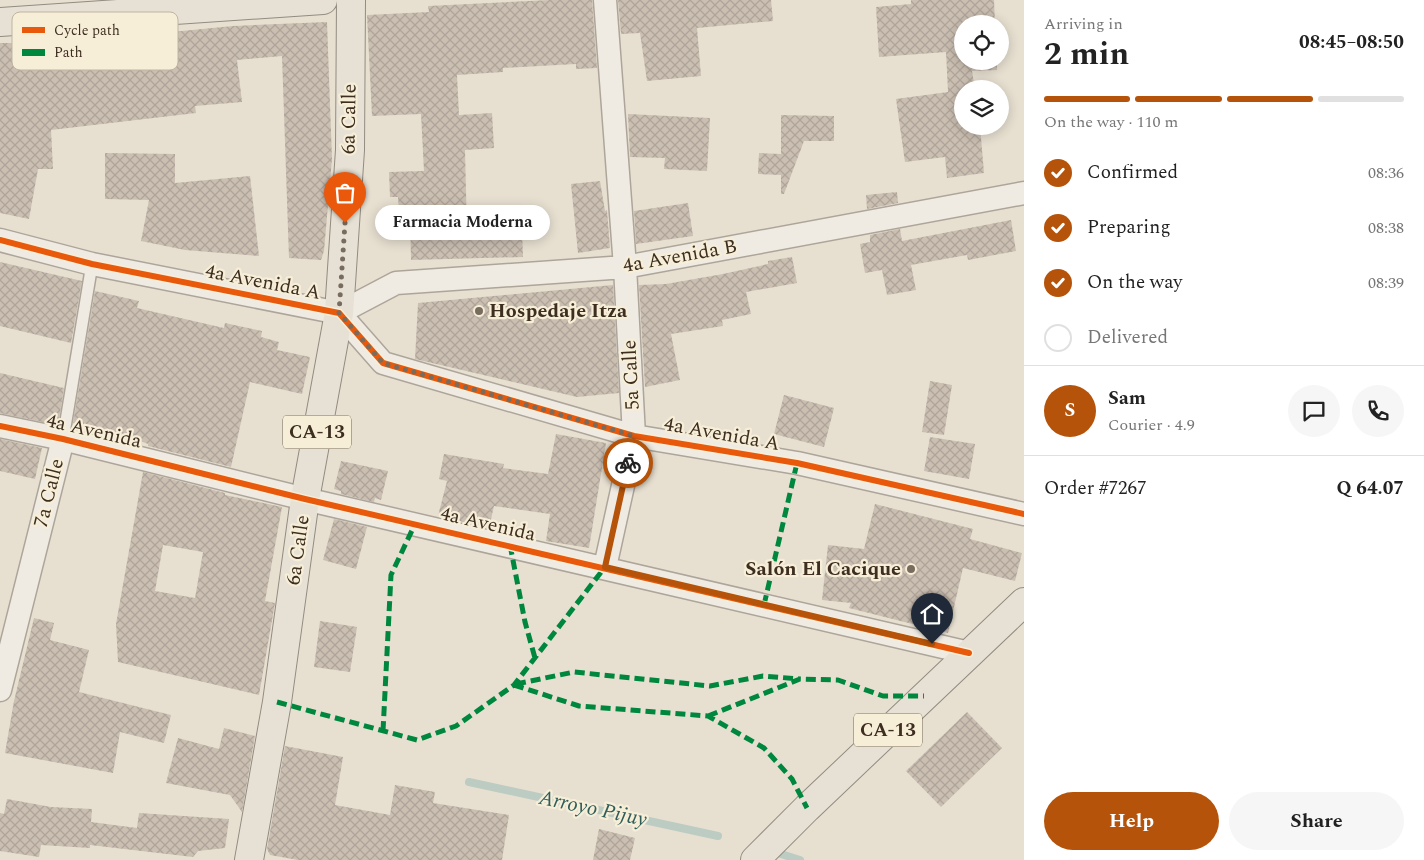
<!DOCTYPE html>
<html lang="en">
<head>
<meta charset="utf-8">
<style>
  :root { --surface:#fff; --page:#f6f6f6; --text:#222; --muted:#767676; --line:#e0e0e0; --accent:#b45309 }
  body { margin:0; font-family:Spectral,serif; background:var(--page); color:var(--text); height:100vh; display:flex; flex-direction:column; font-size:19px; white-space:nowrap }
  * { box-sizing:border-box; margin:0 }
  p { font-size:16px; color:var(--muted) }
  .icon { flex:none; width:28px; height:28px; fill:none; stroke:currentColor; stroke-width:2; stroke-linecap:round; stroke-linejoin:round }
  .map { position:relative; flex:1; overflow:hidden }
  .side { display:flex; flex-direction:column; background:var(--surface); width:400px }
  .side>* { flex:none }
  .tools { position:absolute; left:954px; top:15px; display:grid; gap:10px }
  .tools a { display:grid; place-items:center; width:55px; height:55px; border-radius:50%; background:var(--surface); box-shadow:0 2px 12px #0003; font-size:25px }
  .pin { position:absolute; display:grid; place-items:center; width:42px; height:42px; color:#fff; margin:-51px -21px; border-radius:50% 50% 50% 0; rotate:-45deg; box-shadow:0 0 5px #0007 }
  .pin .icon { rotate:45deg }
  .courier { position:absolute; display:grid; place-items:center; width:50px; height:50px; margin:-25px; border:4px solid #b45309; border-radius:50%; background:#fff; color:#222; box-shadow:0 1px 6px #0007 }
  .bubble { position:absolute; height:35px; border-radius:18px; background:var(--surface); box-shadow:0 2px 12px #0003; font-size:16px; font-weight:700; line-height:35px; text-align:center }
  .headline em { font-style:normal; font-weight:700 }
  .headline div { display:flex; flex-direction:column-reverse }
  .headline { display:flex; align-items:center; justify-content:space-between; height:85px; padding:0 20px }
  h1 { font-size:32px; font-weight:700; line-height:38px }
  .bar { display:grid; grid-template-columns:repeat(4,1fr); gap:8px 5px; align-content:center; height:60px; padding:0 20px }
  .bar i { height:6px; border-radius:4px; background:var(--line) }
  .bar .active { background:var(--accent) }
  .bar p { grid-column:span 4 }
  .line { display:flex; align-items:center; gap:12px; padding:0 20px; border-top:1px solid var(--line) }
  .line div { flex:1 }
  .round { display:grid; place-items:center; flex:none; width:52px; height:52px; border-radius:26px; background:var(--page) }
  ol { padding:0 20px; list-style:none }
  li { display:flex; align-items:center; gap:15px; height:55px }
  li p { margin-inline-start:auto }
  li .icon { padding:5px; border-radius:50%; background:var(--accent); color:#fff; stroke-width:4 }
  li:last-child { color:var(--muted) }
  li i { width:28px; height:28px; border:2px solid var(--line); border-radius:50% }
  .primary-button { display:flex; gap:10px; margin-top:auto; padding:10px 20px }
  .primary-button a { flex:1; height:58px; border-radius:30px; background:var(--accent); color:#fff; font-size:20px; font-weight:700; line-height:58px; text-align:center }
  .primary-button a+a { background:var(--page); color:var(--text) }
  main { display:flex; flex:1; min-height:0 }
  .map>svg:first-child { display:block }
</style>
</head>
<body>
<main>
<div class="map">
<svg width="1024" height="860" viewBox="0 0 1024 860">
  <defs>
    <pattern id="building-cross-hatch" width="8" height="8" patternUnits="userSpaceOnUse" patternTransform="scale(1.25)"><rect width="8" height="8" fill="#cbbfb2"/><path d="M0 0l8 8M0 8l8-8" fill="none" stroke="#afa499"/></pattern>
  </defs>
  <rect width="100%" height="100%" fill="#e7e0d1"/>
  <g fill="none" stroke-linecap="round" stroke-linejoin="round">
    <path stroke="#bcccc2" stroke-width="8" d="M469,782L718,836
      M781,854L800,860"/>
  </g>
  <path fill="url(#building-cross-hatch)" fill-rule="evenodd" d="M550,0H592L597,68L576,69V64L503,68V72L457,75L459,115L492,113L494,148L465,150L467,233L522,230L523,257L411,260L410,212H399L398,197H390L389,172L424,171L421,114L372,116L367,15L429,12L428,6Z
    M618,0H771L773,21L697,28L701,76L647,81L640,33L621,34Z
    M911,0H994L995,24H962V61H997V70L972,71L975,89H962V126H980L984,173L947,178L945,157L905,162L896,99L948,92L946,52L879,57L876,7L911,4Z
    M327,22L332,159L324,251L321,260L289,258L282,56L237,60L242,102L195,106L196,113L51,130L53,169H38L29,219L0,213V43H111L110,38L233,26Z
    M628,114L710,118L707,171L664,169L665,158L630,157Z
    M781,115L834,116V141H804L784,194H781V175L758,174L759,153L781,154Z
    M105,153L175,154V183L250,176L259,256L185,250L141,241L149,200L105,199Z
    M600,181L605,211L607,210L610,248L578,253L571,184Z
    M897,192L898,203L867,209L866,195Z
    M688,203L693,236L636,244L634,211Z
    M1011,220L1016,251L968,260L967,255L911,265L916,290L887,295L882,270L865,273L860,244L870,242V235L900,229L902,241Z
    M792,257L797,283L746,292L751,314L722,320L723,326L671,334L680,380L645,387L639,285L666,284L723,274L768,264V261Z
    M0,262L82,281L71,343L0,326Z
    M613,285L619,393L577,397L415,359L418,303Z
    M95,291L139,301L137,308L224,328L225,323L262,331L261,337L279,342L277,350L310,357L302,394L250,382L231,467L148,446V444L138,440L73,423Z
    M0,373L64,388L59,419H49L48,423L0,413Z
    M930,381L952,385L944,435L922,432Z
    M784,395L834,408L824,447L774,434Z
    M556,434L606,443L589,548L546,541L550,514L494,506L489,528L438,516L447,481L439,479L444,454L504,464L503,468L548,474Z
    M930,437L975,444L969,479L924,471Z
    M0,439L42,448L35,479L0,471Z
    M341,461L388,471L381,500L375,498L374,502L341,494V491L334,489Z
    M143,472L225,493V495L282,507L265,601L275,603L259,695L118,662L116,624ZM163,545L203,552L195,598L155,591Z
    M875,504L973,529L970,539L1022,553L1015,581L963,568L948,633L849,608L851,603L822,600L828,545L864,549Z
    M334,519L367,527L356,569L323,560Z
    M34,618L54,623L50,640L89,650L79,692L171,715L164,743L120,732L113,773L5,753L14,701Z
    M320,621L357,627L350,672L314,667Z
    M967,712L1002,748L941,807L906,771Z
    M224,728L255,736L242,812L230,795L166,783L178,738L219,749Z
    M285,746L343,757L335,805L390,815L395,785L435,792L433,803L509,815L502,860H298L270,855L267,849Z
    M7,799L51,807L92,809L91,822L137,828L139,813L229,819L225,848L198,851L193,857L90,845V848L41,845L39,857L0,851V813L4,814Z
    M599,829L635,838L630,860H593Z"/>
  <g fill="none" stroke-linecap="round" stroke-linejoin="round">
    <defs>
      <path id="service" d="M63,439L92,264"/>
      <path id="minor" d="M0,240L92,264L339,313L383,363L634,436L797,463L1024,514
        M339,313L396,283L625,267L1024,193
        M0,426L63,439L305,499L969,653
        M605,567L634,436L625,267L605,0
        M0,690L63,439"/>
      <path id="primary" d="M0,22L323,0
        M249,860L277,702L305,499L339,313L350,150L351,0
        M755,860L807,808L1024,602"/>
    </defs>
    <use href="#service" stroke="#ada599" stroke-width="14"/>
    <use href="#minor" stroke="#ada599" stroke-width="25"/>
    <use href="#primary" stroke="#928b80" stroke-width="30"/>
    <use href="#service" stroke="#efebe3" stroke-width="11"/>
    <use href="#minor" stroke="#efebe3" stroke-width="22"/>
    <use href="#primary" stroke="#e6e1d4" stroke-width="28"/>
    <path stroke="#00873e" stroke-width="5" stroke-dasharray="10 5" stroke-linecap="butt" d="M510,545L525,622L535,658
      M764,605L797,463
      M516,684L574,672L710,686L763,676L800,679
      M514,685L579,706L708,716L764,748L792,779L807,808
      M277,702L417,740L456,726L514,685L605,567
      M708,716L800,679L838,680L883,696H924
      M383,731L391,575L415,524"/>
    <defs>
      <path id="cycleway" d="M0,240L92,264L339,313L383,363L634,436L797,463L1024,514
        M0,426L63,439L305,499L969,653"/>
    </defs>
    <use href="#cycleway" stroke="#f7eed8" stroke-width="9"/>
    <use href="#cycleway" stroke="#e8590c" stroke-width="6"/>
  </g>
  <g fill="none" stroke-linecap="round" stroke-linejoin="round">
    <path stroke="#786c5e" stroke-width="5" stroke-dasharray="0 9" d="M345,223L339,313L383,363L634,436L628,463"/>
    <path stroke="#b45309" stroke-width="6" d="M628,463L605,567L932,644"/>
  </g>
  <g fill="#786c5e" stroke="#f7eed8" stroke-width="2">
    <circle cx="479" cy="311" r="5"/>
    <circle cx="911" cy="569" r="5"/>
  </g>
  <g text-anchor="middle" dominant-baseline="central" stroke-width="4.5" stroke-linejoin="round" paint-order="stroke">
    <g fill="#f7eed8" stroke="#756857" stroke-width="1">
      <rect x="283" y="415.5" width="68" height="33" rx="4"/>
      <rect x="854" y="713.5" width="68" height="33" rx="4"/>
    </g>
    <g font-size="19" font-weight="bold" fill="#3d2e20">
      <text x="317" y="432">CA-13</text>
      <text x="888" y="730">CA-13</text>
    </g>
    <g font-size="20" fill="#3d2e20" stroke="#f7eed8">
      <text transform="translate(349 119) rotate(-89)">6a Calle</text>
      <text transform="translate(680 256) rotate(-10)">4a Avenida B</text>
      <text transform="translate(263 282) rotate(11)">4a Avenida A</text>
      <text transform="translate(631 375) rotate(-93)">5a Calle</text>
      <text transform="translate(94 431) rotate(13)">4a Avenida</text>
      <text transform="translate(722 434) rotate(10)">4a Avenida A</text>
      <text transform="translate(49 493) rotate(-76)">7a Calle</text>
      <text transform="translate(488 524) rotate(13)">4a Avenida</text>
      <text transform="translate(298 550) rotate(-82)">6a Calle</text>
    </g>
    <g font-size="20" font-weight="bold" fill="#3d2e20" stroke="#f7eed8" text-anchor="start">
      <text x="489" y="311">Hospedaje Itza</text>
      <text x="901" y="569" text-anchor="end">Salón El Cacique</text>
    </g>
    <g font-size="21" font-style="italic" fill="#2f5d5a" stroke="#f7eed8">
      <text transform="translate(593 809) rotate(12)">Arroyo Pijuy</text>
    </g>
  </g>
  <rect x="12" y="12" width="166" height="58" rx="8" fill="#f7eed8" stroke="#bfb4a1" stroke-width="1"/>
  <rect x="22" y="27" width="23" height="6" fill="#e8590c"/>
  <rect x="22" y="49" width="23" height="7" fill="#00873e"/>
  <g font-size="14" fill="#3d2e20">
    <text x="54" y="35">Cycle path</text>
    <text x="54" y="57">Path</text>
  </g>
</svg>
<div class="tools">
<a><svg class="icon" aria-label="locate" viewBox="0 0 24 24"><circle cx="12" cy="12" r="6"/><path d="M12 2v4M12 18v4M2 12h4M18 12h4"/></svg></a>
<a><svg class="icon" aria-label="layers" viewBox="0 0 24 24"><path d="M12 4l9 5-9 5-9-5zM3 14l9 5 9-5"/></svg></a>
</div>
<div class="pin" style="left:345px;top:223px;background:#ea580c"><svg class="icon" aria-label="bag" viewBox="0 0 24 24"><path d="M5 8h14l-1 12H6zM9 8a3 3 0 0 1 6 0"/></svg></div>
<div class="pin" style="left:932px;top:644px;background:#1f2937"><svg class="icon" aria-label="home" viewBox="0 0 24 24"><path d="M3 11l9-7 9 7M6 9v11h12V9"/></svg></div>
<div class="courier" style="left:628px;top:463px"><svg class="icon" aria-label="bike" viewBox="0 0 24 24"><circle cx="6" cy="16" r="4"/><circle cx="18" cy="16" r="4"/><path d="M6 16l4-8h5l3 8M10 8l3 8H6M13 5h3"/></svg></div>
<div class="bubble" style="left:375px;top:205px;width:175px">Farmacia Moderna</div>
</div>
<section class="side">
<div class="headline"><div><h1>2 min</h1><p>Arriving in</p></div><em>08:45–08:50</em></div>
<div class="bar"><i class="active"></i><i class="active"></i><i class="active"></i><i></i><p>On the way · 110 m</p></div>
<ol>
<li><svg class="icon" aria-label="check" viewBox="0 0 24 24"><path d="M5 12l5 5 9-10"/></svg>Confirmed<p>08:36</p></li>
<li><svg class="icon" aria-label="check" viewBox="0 0 24 24"><path d="M5 12l5 5 9-10"/></svg>Preparing<p>08:38</p></li>
<li><svg class="icon" aria-label="check" viewBox="0 0 24 24"><path d="M5 12l5 5 9-10"/></svg>On the way<p>08:39</p></li>
<li><i></i>Delivered</li>
</ol>
<div class="line" style="height:90px"><b class="round" style="background:var(--accent);color:#fff">S</b><div><b>Sam</b><p>Courier · 4.9</p></div><a class="round"><svg class="icon" aria-label="chat" viewBox="0 0 24 24"><path d="M4 5h16v11H9l-5 4z"/></svg></a><a class="round"><svg class="icon" aria-label="phone" viewBox="0 0 24 24"><path d="M5 4h4l2 5-3 2q2 4 5 5l2-3 5 2v4C11 20 4 13 5 4z"/></svg></a></div>
<div class="line" style="height:65px"><div>Order #7267</div><b>Q 64.07</b></div>
<div class="primary-button"><a>Help</a><a>Share</a></div>
</section>
</main>
</body>
</html>
